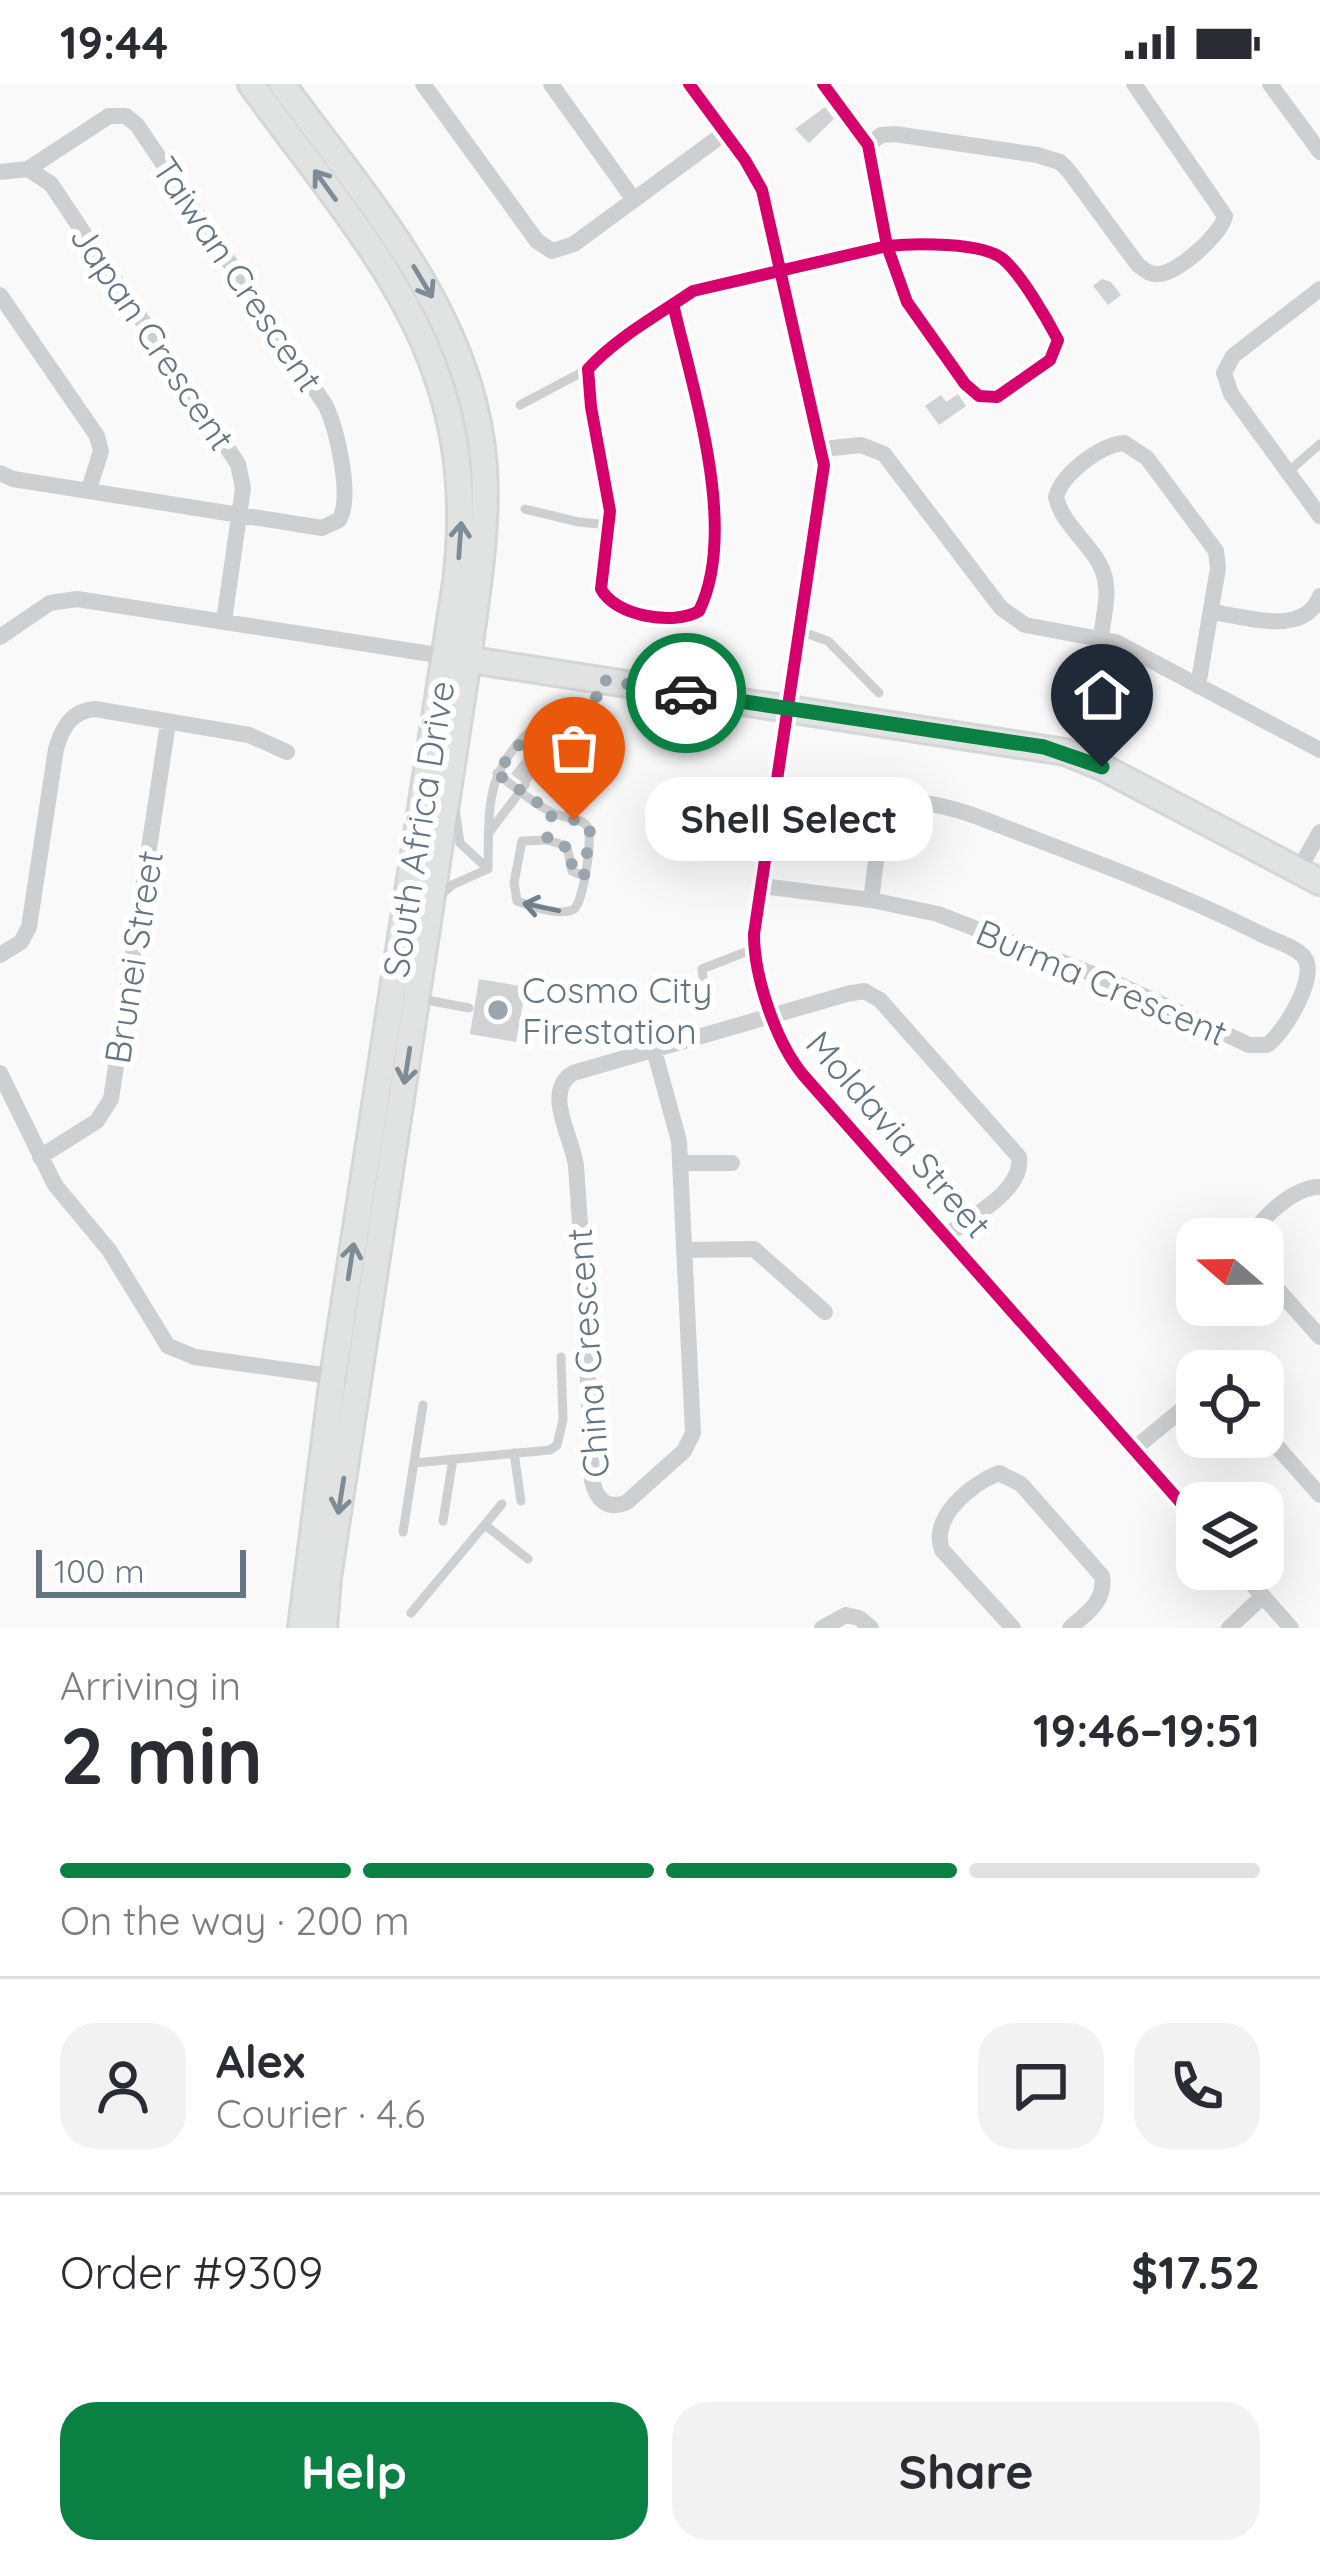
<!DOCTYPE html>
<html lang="en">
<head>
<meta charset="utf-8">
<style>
  :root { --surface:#fff; --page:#f2f2f3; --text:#2b2b33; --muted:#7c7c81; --line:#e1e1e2; --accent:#0b8043 }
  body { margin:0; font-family:Quicksand,sans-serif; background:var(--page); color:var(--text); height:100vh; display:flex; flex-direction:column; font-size:45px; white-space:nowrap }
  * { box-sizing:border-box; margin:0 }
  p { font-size:39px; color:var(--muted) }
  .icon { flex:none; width:66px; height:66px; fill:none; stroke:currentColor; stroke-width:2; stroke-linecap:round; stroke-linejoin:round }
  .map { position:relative; height:1544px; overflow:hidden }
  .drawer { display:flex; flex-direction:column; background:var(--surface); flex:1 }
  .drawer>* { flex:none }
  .needle { width:78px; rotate:290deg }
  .controls { position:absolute; left:1176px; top:1134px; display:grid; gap:24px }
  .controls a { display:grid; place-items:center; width:108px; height:108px; border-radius:24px; background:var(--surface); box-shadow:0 12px 48px #0002; font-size:60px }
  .scale { position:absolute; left:36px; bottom:30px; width:210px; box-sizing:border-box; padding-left:12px; border:6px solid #657683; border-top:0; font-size:33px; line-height:42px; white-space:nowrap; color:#657683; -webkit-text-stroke:9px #fff; paint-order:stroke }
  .pin { position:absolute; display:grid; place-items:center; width:102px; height:102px; color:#fff; margin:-123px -51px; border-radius:50% 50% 50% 0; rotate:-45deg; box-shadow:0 0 12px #0007 }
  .pin .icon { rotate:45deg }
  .courier { position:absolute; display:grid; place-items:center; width:120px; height:120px; margin:-60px; border:9px solid #0b8043; border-radius:50%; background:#fff; color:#222; box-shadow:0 3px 15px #0007 }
  .bubble { position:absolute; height:84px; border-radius:36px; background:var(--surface); box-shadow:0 12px 48px #0002; font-size:39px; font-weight:700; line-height:84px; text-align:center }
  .headline em { font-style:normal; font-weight:700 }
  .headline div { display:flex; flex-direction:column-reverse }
  .headline { display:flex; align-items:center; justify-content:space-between; height:204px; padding:0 60px }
  h1 { font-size:78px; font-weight:700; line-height:90px }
  .bar { display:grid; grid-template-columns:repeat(4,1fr); gap:18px 12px; align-content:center; height:144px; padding:0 60px }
  .bar i { height:15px; border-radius:9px; background:var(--line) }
  .bar .on { background:var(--accent) }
  .bar p { grid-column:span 4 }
  .line { display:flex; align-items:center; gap:30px; padding:0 60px; border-top:3px solid var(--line) }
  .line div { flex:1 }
  .round { display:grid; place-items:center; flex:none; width:126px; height:126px; border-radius:36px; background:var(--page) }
  .cta { display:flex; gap:24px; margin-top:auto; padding:24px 60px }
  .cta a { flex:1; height:138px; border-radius:36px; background:var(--accent); color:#fff; font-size:48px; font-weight:700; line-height:138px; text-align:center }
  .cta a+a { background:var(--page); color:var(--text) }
  .status { display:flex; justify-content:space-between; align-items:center; height:84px; padding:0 60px; background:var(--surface); direction:ltr }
  .status svg { height:33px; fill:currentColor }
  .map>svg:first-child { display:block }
</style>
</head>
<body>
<div class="status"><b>19:44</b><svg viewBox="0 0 49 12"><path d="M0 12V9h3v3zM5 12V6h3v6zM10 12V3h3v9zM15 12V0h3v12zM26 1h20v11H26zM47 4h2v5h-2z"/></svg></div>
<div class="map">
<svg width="1320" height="1544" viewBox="0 0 1320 1544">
  <rect width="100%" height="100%" fill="#f9f9f9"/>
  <path fill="#d0d2d3" d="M825,23L834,35L809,59L795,45Z
    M1102,195L1111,198L1121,211L1108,221L1093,202Z
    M958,310L966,322L939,341L925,322L941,311L946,318Z
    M548,643L564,655L527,702L511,690Z
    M479,895L526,903L516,958L470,950Z"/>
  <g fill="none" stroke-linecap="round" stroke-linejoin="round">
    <defs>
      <path id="secondary" d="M251,0C373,168 483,274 456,498L333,1293L301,1544
        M282,0C367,116 474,233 484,384C488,448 476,512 468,575L328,1494L324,1544
        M452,573L1065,668L1102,683L1320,798"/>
    </defs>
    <use href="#secondary" stroke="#d5d6d7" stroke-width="30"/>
    <path stroke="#cecfd0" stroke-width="9" d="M520,321L588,285
      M1288,388L1320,360
      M525,425L579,438L610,441
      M800,547L828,557L879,609
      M561,653L588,629L601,596
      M497,689C514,703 532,718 551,728C561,734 580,733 587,742C594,751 583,819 574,825C562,833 529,822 517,817L514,799L522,757L547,756L567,762L572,787L584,792
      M455,725L460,759L488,785
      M488,750L525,701
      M488,785C489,715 485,685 542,636H551L566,647
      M436,815L452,801L488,785
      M416,914L469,924
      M706,919L702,885L753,865
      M514,1369L521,1417
      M414,1379L550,1366L557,1361L563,1336L561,1273
      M443,1437L453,1375
      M485,1441L528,1475
      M403,1448L423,1321
      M411,1529L502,1420"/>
    <path stroke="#cecfd0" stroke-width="16" d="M423,0L537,157L552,167L574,160L726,48
      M551,0L634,116
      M689,0L745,76L762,106L824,381L754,850C754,893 776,959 804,992L1197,1437
      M1270,0L1320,68
      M868,61L881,51L895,50L1037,71L1060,78L1068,86L1138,181C1145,186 1148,190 1157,190C1176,191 1222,150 1225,132L1134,0
      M0,88L28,85L51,100L238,380L243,404L224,537
      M1320,205L1233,272L1224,289L1231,310L1320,432
      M0,211L97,352L101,367L89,405
      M673,220C693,306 739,446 699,527C674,542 615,532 601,505L610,427L591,323L588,285C616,254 658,231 693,207L887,162C914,159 982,158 1003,175C1021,190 1047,235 1058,256L1050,276L997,313L979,312L965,300L907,218L887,162L868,61L823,0
      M823,365L861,361L884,370L1001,524L1025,541L1116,558L1320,666
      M0,389L13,395L322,444L339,436C353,414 337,346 326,322L137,41L126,32H109L28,85
      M1211,528C1245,532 1304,554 1320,512
      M0,553L50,519L77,515L444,572
      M1101,553C1103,535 1109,513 1105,495C1099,464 1063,445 1056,413C1062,390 1100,361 1124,359L1147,374L1216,467L1218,484L1198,602
      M1298,787L1320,748
      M762,802L871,816L938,830L1116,899L1249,961H1267C1284,949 1319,892 1304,873C1295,862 1275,857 1263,851C1172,805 1073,770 978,733C962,727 907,710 892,721C879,731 874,797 871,816
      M0,871L21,858L29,843L56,665C62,644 71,627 95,625L249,651L287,668
      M654,966L679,1057L693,1349L684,1367L627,1418C607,1427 596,1415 592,1396C588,1292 584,1186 576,1082C573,1054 542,1008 573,989L847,910L864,907L880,916L1019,1073C1024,1107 970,1133 946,1152
      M0,989L55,1101L109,1166L168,1262L195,1273L359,1296
      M40,1073L97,1037L111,1015L168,639
      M680,1079H732
      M1251,1155C1260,1133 1296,1102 1320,1103
      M685,1166L754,1165L825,1228
      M1263,1189L1320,1253
      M1263,1347L1320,1411
      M1134,1365L1197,1313
      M1239,1485L1291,1544
      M822,1544L846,1531L859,1534L871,1544
      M1013,1544L942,1466C930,1433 971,1400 999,1389L1021,1400L1102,1492C1106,1517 1087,1529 1070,1544
      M1229,1544L1263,1512"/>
    <use href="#secondary" stroke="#e1e2e2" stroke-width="24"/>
    <defs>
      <path id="cycleway" d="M689,0L745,76L762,106L824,381L754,850C754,893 776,959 804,992L1197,1437
        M673,220C693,306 739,446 699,527C674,542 615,532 601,505L610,427L591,323L588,285C616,254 658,231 693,207L887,162C914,159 982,158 1003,175C1021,190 1047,235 1058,256L1050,276L997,313L979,312L965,300L907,218L887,162L868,61L823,0"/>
    </defs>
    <use href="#cycleway" stroke="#fff" stroke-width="20"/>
    <use href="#cycleway" stroke="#d6006c" stroke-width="12"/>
  </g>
  <defs><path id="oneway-shaft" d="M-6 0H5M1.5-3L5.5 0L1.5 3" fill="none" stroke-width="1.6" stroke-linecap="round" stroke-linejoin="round" transform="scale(3)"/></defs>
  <g stroke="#7e8c96">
    <use href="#oneway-shaft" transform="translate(325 101) rotate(-126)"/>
    <use href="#oneway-shaft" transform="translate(423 198) rotate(59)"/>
    <use href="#oneway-shaft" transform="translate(460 456) rotate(-86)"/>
    <use href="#oneway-shaft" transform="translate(407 982) rotate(99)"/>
    <use href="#oneway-shaft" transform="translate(351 1177) rotate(-81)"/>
    <use href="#oneway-shaft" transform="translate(341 1412) rotate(99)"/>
  </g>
  <use stroke="#707f8b" href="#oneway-shaft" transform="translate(541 823) rotate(-168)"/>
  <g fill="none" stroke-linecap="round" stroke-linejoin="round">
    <path stroke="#99a4ac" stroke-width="12" stroke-dasharray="0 21.6" d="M574,736L585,739L590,746L584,792L572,787L571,765L547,756L552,729L496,689L529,649L546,635L566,647C587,634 596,620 602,596L686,609"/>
    <path stroke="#0b8043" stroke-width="15" d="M686,609L1044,663L1102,683"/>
  </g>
  <circle fill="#99a4ac" stroke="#fff" stroke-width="4.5" cx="498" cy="926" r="12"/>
  <g text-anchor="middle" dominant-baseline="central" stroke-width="12" stroke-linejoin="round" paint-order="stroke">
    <g font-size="36" fill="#657683" stroke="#fff">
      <text transform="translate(238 190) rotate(56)">Taiwan Crescent</text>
      <text transform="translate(153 253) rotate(56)">Japan Crescent</text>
      <text transform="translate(418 745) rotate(-81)">South Africa Drive</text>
      <text transform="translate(133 873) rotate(-81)">Brunei Street</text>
      <text transform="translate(1102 898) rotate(23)">Burma Crescent</text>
      <text transform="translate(899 1050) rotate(49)">Moldavia Street</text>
      <text transform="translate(587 1269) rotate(-94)">China Crescent</text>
    </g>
    <g font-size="36" fill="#657683" stroke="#fff" text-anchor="start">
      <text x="522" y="905">Cosmo City<tspan x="522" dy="41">Firestation</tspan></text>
    </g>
  </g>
</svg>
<div class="controls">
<a><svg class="needle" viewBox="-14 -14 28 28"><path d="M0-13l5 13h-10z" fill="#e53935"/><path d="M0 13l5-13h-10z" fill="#7c7c81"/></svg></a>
<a><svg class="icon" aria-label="locate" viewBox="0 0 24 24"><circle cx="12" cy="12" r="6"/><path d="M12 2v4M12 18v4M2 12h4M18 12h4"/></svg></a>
<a><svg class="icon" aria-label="layers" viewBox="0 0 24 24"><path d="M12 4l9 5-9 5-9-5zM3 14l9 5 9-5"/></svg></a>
</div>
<div class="scale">100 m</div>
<div class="pin" style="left:574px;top:736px;background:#ea580c"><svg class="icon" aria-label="bag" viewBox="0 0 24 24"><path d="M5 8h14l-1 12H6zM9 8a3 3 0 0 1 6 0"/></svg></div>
<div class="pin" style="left:1102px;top:683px;background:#1f2937"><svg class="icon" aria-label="home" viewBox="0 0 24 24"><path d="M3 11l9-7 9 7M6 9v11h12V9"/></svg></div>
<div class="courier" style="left:686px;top:609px"><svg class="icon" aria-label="car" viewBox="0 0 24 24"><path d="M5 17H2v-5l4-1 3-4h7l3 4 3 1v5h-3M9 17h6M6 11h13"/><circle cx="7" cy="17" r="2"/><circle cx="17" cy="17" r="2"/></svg></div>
<div class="bubble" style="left:645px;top:693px;width:288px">Shell Select</div>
</div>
<section class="drawer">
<div class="headline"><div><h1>2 min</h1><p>Arriving in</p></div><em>19:46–19:51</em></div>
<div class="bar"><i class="on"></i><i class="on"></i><i class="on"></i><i></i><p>On the way · 200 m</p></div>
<div class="line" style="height:216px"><a class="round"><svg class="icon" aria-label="person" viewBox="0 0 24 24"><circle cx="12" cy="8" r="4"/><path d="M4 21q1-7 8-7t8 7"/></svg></a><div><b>Alex</b><p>Courier · 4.6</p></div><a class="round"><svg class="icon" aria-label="chat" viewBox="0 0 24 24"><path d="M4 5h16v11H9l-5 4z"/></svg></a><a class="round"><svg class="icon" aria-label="phone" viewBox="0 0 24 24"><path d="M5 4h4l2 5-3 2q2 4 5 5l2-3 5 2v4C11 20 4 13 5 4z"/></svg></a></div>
<div class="line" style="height:156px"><div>Order #9309</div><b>$17.52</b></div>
<div class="cta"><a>Help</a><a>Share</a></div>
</section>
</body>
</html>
